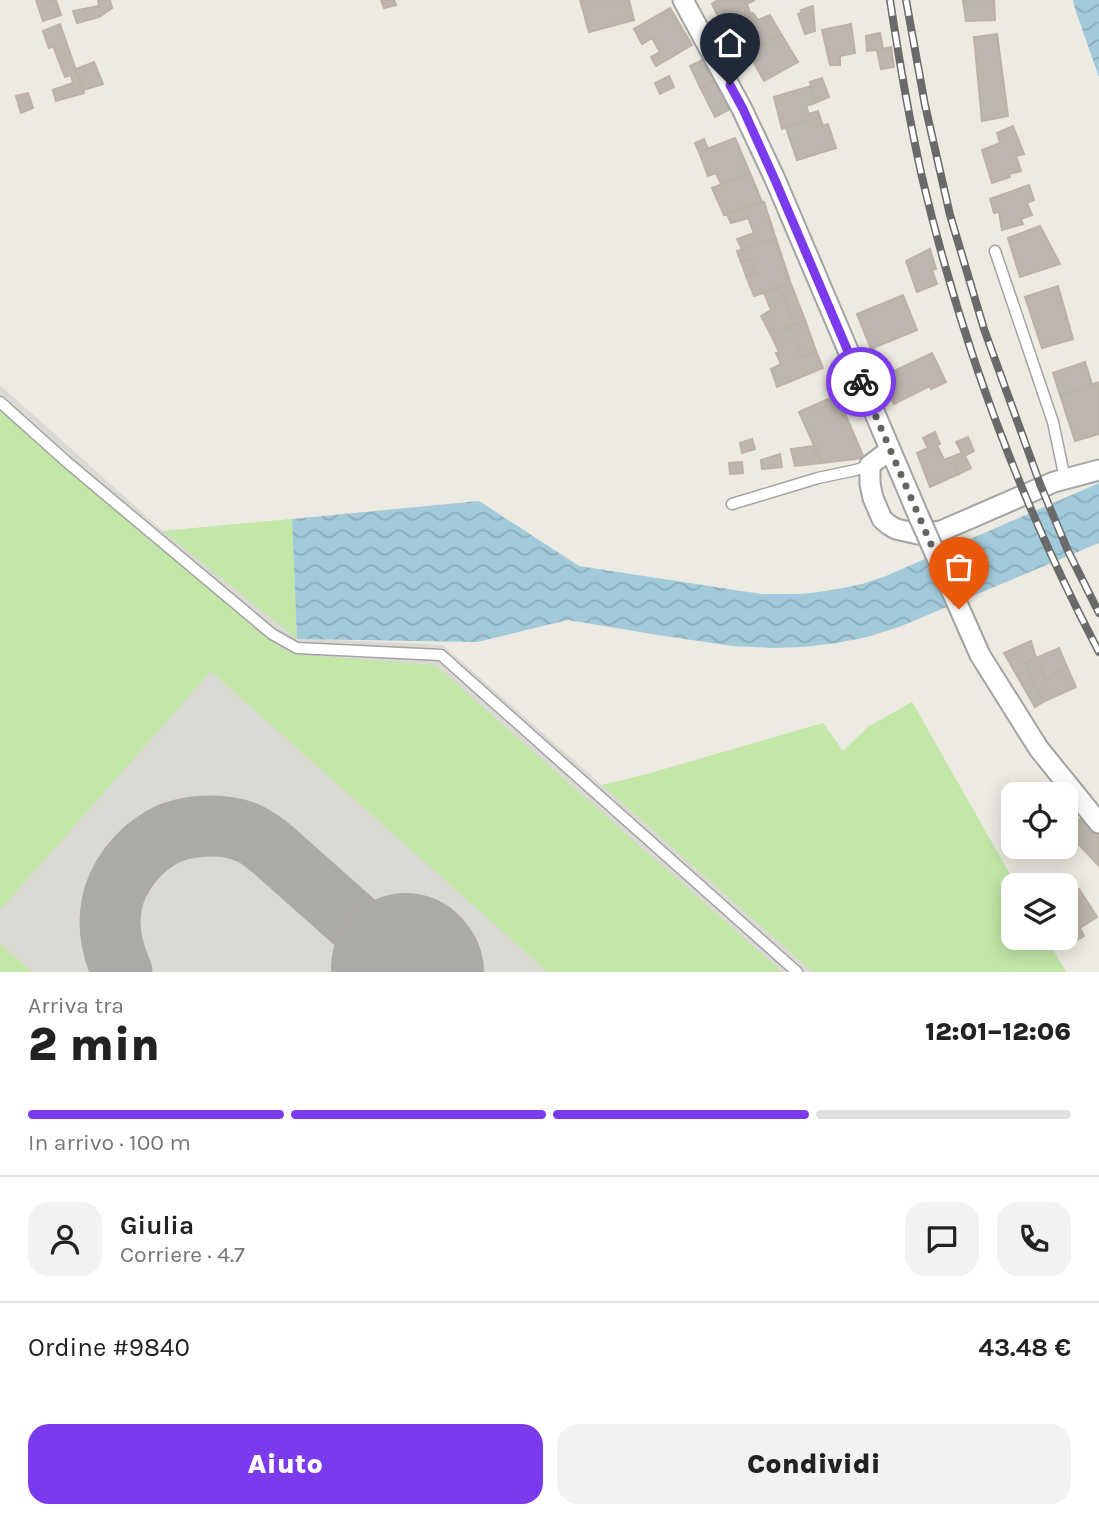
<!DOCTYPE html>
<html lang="it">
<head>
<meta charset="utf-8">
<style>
  :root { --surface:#fff; --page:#f2f2f2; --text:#222; --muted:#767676; --line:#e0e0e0; --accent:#7c3aed }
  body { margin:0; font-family:Karla,sans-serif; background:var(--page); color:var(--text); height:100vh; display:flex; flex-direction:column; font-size:26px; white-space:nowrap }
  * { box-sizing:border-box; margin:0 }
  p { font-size:23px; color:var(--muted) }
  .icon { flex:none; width:38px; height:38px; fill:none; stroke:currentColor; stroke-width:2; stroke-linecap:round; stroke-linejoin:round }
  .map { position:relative; height:972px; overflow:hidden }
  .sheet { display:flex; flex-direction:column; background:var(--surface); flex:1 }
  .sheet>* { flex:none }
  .controls { position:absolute; left:1001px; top:782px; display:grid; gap:14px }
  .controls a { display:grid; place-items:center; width:77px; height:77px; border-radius:14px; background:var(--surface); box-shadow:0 4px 18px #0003; font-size:35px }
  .pin { position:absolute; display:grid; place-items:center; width:60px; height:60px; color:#fff; margin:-72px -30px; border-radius:50% 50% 50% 0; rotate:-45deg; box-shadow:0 0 7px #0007 }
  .pin .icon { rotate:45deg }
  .courier { position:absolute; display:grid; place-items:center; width:70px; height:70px; margin:-35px; border:5px solid #7c3aed; border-radius:50%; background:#fff; color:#222; box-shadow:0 2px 9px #0007 }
  .summary em { font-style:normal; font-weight:800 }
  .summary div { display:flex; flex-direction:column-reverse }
  .summary { display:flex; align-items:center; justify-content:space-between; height:119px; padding:0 28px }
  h1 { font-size:46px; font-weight:800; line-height:52px }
  .bar { display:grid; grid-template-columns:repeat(4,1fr); gap:10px 7px; align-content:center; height:84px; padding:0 28px }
  .bar i { height:9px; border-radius:5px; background:var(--line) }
  .bar .on { background:var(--accent) }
  .bar p { grid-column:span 4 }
  .line { display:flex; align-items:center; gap:18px; padding:0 28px; border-top:2px solid var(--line) }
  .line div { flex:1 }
  .round { display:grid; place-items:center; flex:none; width:74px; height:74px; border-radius:21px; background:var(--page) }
  .primary-button { display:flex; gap:14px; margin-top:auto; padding:14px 28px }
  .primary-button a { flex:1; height:80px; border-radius:21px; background:var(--accent); color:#fff; font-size:28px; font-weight:800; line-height:80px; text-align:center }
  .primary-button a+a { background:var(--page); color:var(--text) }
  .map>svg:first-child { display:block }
</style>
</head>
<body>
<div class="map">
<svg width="1099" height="972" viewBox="0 0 1099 972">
  <defs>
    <pattern id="water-waves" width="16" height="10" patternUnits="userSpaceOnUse" patternTransform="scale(1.75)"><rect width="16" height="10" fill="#a2cada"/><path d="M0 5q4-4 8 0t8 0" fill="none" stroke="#8badba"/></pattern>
  </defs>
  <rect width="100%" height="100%" fill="#edeae1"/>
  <path fill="#dbd9d3" d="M0,385L163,531L292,519L297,638L443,645L602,785L644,775L823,723L843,751L868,727L912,702L1016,885L1013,886V938H1046L1066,972H0Z"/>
  <path fill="#c2e7a7" d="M0,407L267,639L292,654L435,665L782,972H548L211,671L0,910Z
    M292,519L297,639L163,531Z
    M912,702L1016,885L1013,886V938H1046L1066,972H813L602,785L644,775L823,723L843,751L868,727Z
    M0,944L32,972H0Z"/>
  <path fill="url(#water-waves)" d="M1073,0H1099V77L1075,9Z
    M1099,483V543L899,627L867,637L837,643L803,647L773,648L733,646L658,635L568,620L477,642L297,639L292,519L479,501L579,566L761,594H802L833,590L862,584L886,576Z"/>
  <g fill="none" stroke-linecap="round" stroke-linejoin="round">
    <path stroke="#acaaa6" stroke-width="61" d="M122,972C112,950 107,927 112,903C117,878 137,852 159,839C182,824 223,822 248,833C256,836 264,843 271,848L406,968"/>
    <path stroke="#acaaa6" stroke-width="150" d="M406,968L409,972"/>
  </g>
  <path fill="#bdb6ae" stroke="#beb1a4" stroke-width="2" d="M36,0H56L61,15L43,21Z
    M98,0H110L112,8L99,17L77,23L73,11L99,6Z
    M381,0H394L396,5L384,8Z
    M580,0H629L634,20L589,32Z
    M718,0H755L747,4L750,12L724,28L712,4Z
    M963,0H994L995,20L966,21Z
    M813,6L815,31L805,34L798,14L802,12L801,10Z
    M670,8L692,45L656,66L651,57L660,52L652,38L642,44L634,29Z
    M750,12L751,14L753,13L758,20L770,15L781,34L748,52L732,22Z
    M60,24L84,93L56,101L53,90L73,83L71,75L65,77L53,46L49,48L43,31Z
    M851,24L855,53L840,56V65H830L822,30Z
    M880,33L883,49L891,47L894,67L881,69L877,50L867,51L866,36Z
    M781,34L798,62L764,81L748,52Z
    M997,34L1008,116L982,121L974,37Z
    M707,58L718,79L701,89L690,66Z
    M94,62L103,84L83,90L76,69Z
    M669,76L674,87L660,94L655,83Z
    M822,78L829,97L815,103L810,82Z
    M718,79L732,108L715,117L701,89Z
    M811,86L815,103L806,106L809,114L818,111L820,117L782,129L774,97Z
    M28,93L33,108L21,113L16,96Z
    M820,117L823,126L828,124L836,148L797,160L786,128Z
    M1013,126L1024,154L1016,156L1021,171L1009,174L1010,177L992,183L982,150L1000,143L997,133Z
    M735,138L750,173L721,184L716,173L708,176L699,152Z
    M704,139L708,149L699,152L695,143Z
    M750,173L762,202L724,215L712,188Z
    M1029,185L1034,200L1027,203L1032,215L1021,219L1023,224L1002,230L999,212L994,213L990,199Z
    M764,202L776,239L742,249L737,239L754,233L748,218L731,223L727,214Z
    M1040,226L1060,264L1020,277L1008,238Z
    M776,239L791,284L754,296L746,276L756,273L750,259L741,262L737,251Z
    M930,249L936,269L932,270L937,284L917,292L906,261Z
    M750,259L756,273L746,276L741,262Z
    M791,284L805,320L795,325L780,288Z
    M1058,286L1073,339L1042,348L1025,297Z
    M780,288L795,325L771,335L761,316L771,310L764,293Z
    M903,295L917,330L871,349L857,314Z
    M805,320L816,351L802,357L789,327Z
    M789,327L802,357L816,351L823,368L777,387L771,369L781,364L776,353L779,352L771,335Z
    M932,353L946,382L931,389L930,386L894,404L879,378Z
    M1085,362L1092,384L1060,395L1053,373Z
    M1099,382V434L1075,441L1060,395Z
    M837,395L864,458L822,463L799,412Z
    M935,432L940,444L937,445L944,460L962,453L956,442L968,437L974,451L954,461L959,474L930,487L917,453L928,448L923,438Z
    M752,439L755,449L742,453L740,443Z
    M813,446L822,463L795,466L791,449Z
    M780,454L782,467L762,469L761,460Z
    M965,456L971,468L959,474L954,461Z
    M742,462L743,473L730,474L729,463Z
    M1031,641L1036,658L1025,663L1043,702L1035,707L1004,653Z
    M1059,648L1067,667L1046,679L1036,658Z
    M1036,658L1046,679L1067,667L1076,687L1043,702L1025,663Z
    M1069,812L1077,823L1067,832L1066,815Z
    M1083,816L1099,832V866L1067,832Z
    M1079,889L1097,917L1080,928L1084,936L1070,944L1066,938V896Z"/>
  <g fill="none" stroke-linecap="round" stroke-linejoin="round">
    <defs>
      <path id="service" d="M995,251L1053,422L1065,479
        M0,402L68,463L272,634L297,648L441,655L797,972
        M732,504L818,478L856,470L870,465"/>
      <path id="minor" d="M683,0L742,109L775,179L919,517
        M890,450L870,465V484L873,498L882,519L889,525L896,529L918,534L941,531L1054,482L1099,470
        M980,655L1039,749L1099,823"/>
    </defs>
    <use href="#service" stroke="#a3a3a3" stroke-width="13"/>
    <use href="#minor" stroke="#a3a3a3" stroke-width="23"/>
    <use href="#service" stroke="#fff" stroke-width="10"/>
    <use href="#minor" stroke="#fff" stroke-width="19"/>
    <defs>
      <path id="rail" d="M890,0C899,59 909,119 922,177C961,342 1020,502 1099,652
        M906,0L925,105L950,215L984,329L1040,484L1068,551L1099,613"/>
    </defs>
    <use href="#rail" stroke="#6a6a6a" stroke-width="8"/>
    <use href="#rail" stroke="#fff" stroke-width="5" stroke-dasharray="16" stroke-linecap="butt"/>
    <defs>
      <path id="minor-bridge" d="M919,517L980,655"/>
    </defs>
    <use href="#minor-bridge" stroke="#a3a3a3" stroke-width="23" stroke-linecap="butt"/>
    <use href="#minor-bridge" stroke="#fff" stroke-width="19"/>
  </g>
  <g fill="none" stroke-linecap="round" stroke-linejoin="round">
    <path stroke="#656461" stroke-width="7" stroke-dasharray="0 12.6" d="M861,382L959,609"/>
    <path stroke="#7c3aed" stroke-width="9" d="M730,85L743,109L775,180L861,382"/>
  </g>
</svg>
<div class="controls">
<a><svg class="icon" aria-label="locate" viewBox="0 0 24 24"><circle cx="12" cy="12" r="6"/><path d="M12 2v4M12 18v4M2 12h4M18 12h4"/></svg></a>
<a><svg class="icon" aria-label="layers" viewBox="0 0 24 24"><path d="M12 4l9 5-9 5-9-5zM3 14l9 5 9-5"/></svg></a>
</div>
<div class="pin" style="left:959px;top:609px;background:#ea580c"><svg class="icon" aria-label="bag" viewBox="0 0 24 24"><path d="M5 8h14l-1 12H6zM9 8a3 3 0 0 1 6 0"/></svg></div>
<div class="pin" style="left:730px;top:85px;background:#1f2937"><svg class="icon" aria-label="home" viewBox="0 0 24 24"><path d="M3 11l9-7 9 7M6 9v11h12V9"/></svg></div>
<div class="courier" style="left:861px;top:382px"><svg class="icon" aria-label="bike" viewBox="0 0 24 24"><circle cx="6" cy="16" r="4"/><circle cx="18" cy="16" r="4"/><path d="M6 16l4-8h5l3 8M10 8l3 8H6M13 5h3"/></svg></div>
</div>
<section class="sheet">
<div class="summary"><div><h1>2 min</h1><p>Arriva tra</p></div><em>12:01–12:06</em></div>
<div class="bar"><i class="on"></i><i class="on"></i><i class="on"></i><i></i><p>In arrivo · 100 m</p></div>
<div class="line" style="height:126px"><a class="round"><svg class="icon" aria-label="person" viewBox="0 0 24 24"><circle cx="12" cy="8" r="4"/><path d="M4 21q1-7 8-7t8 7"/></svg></a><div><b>Giulia</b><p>Corriere · 4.7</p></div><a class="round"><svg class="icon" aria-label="chat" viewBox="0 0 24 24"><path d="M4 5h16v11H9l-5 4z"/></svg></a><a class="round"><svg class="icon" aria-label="phone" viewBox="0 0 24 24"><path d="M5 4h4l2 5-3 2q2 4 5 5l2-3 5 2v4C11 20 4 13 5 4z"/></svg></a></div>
<div class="line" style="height:91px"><div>Ordine #9840</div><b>43.48 €</b></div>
<div class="primary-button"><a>Aiuto</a><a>Condividi</a></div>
</section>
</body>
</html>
